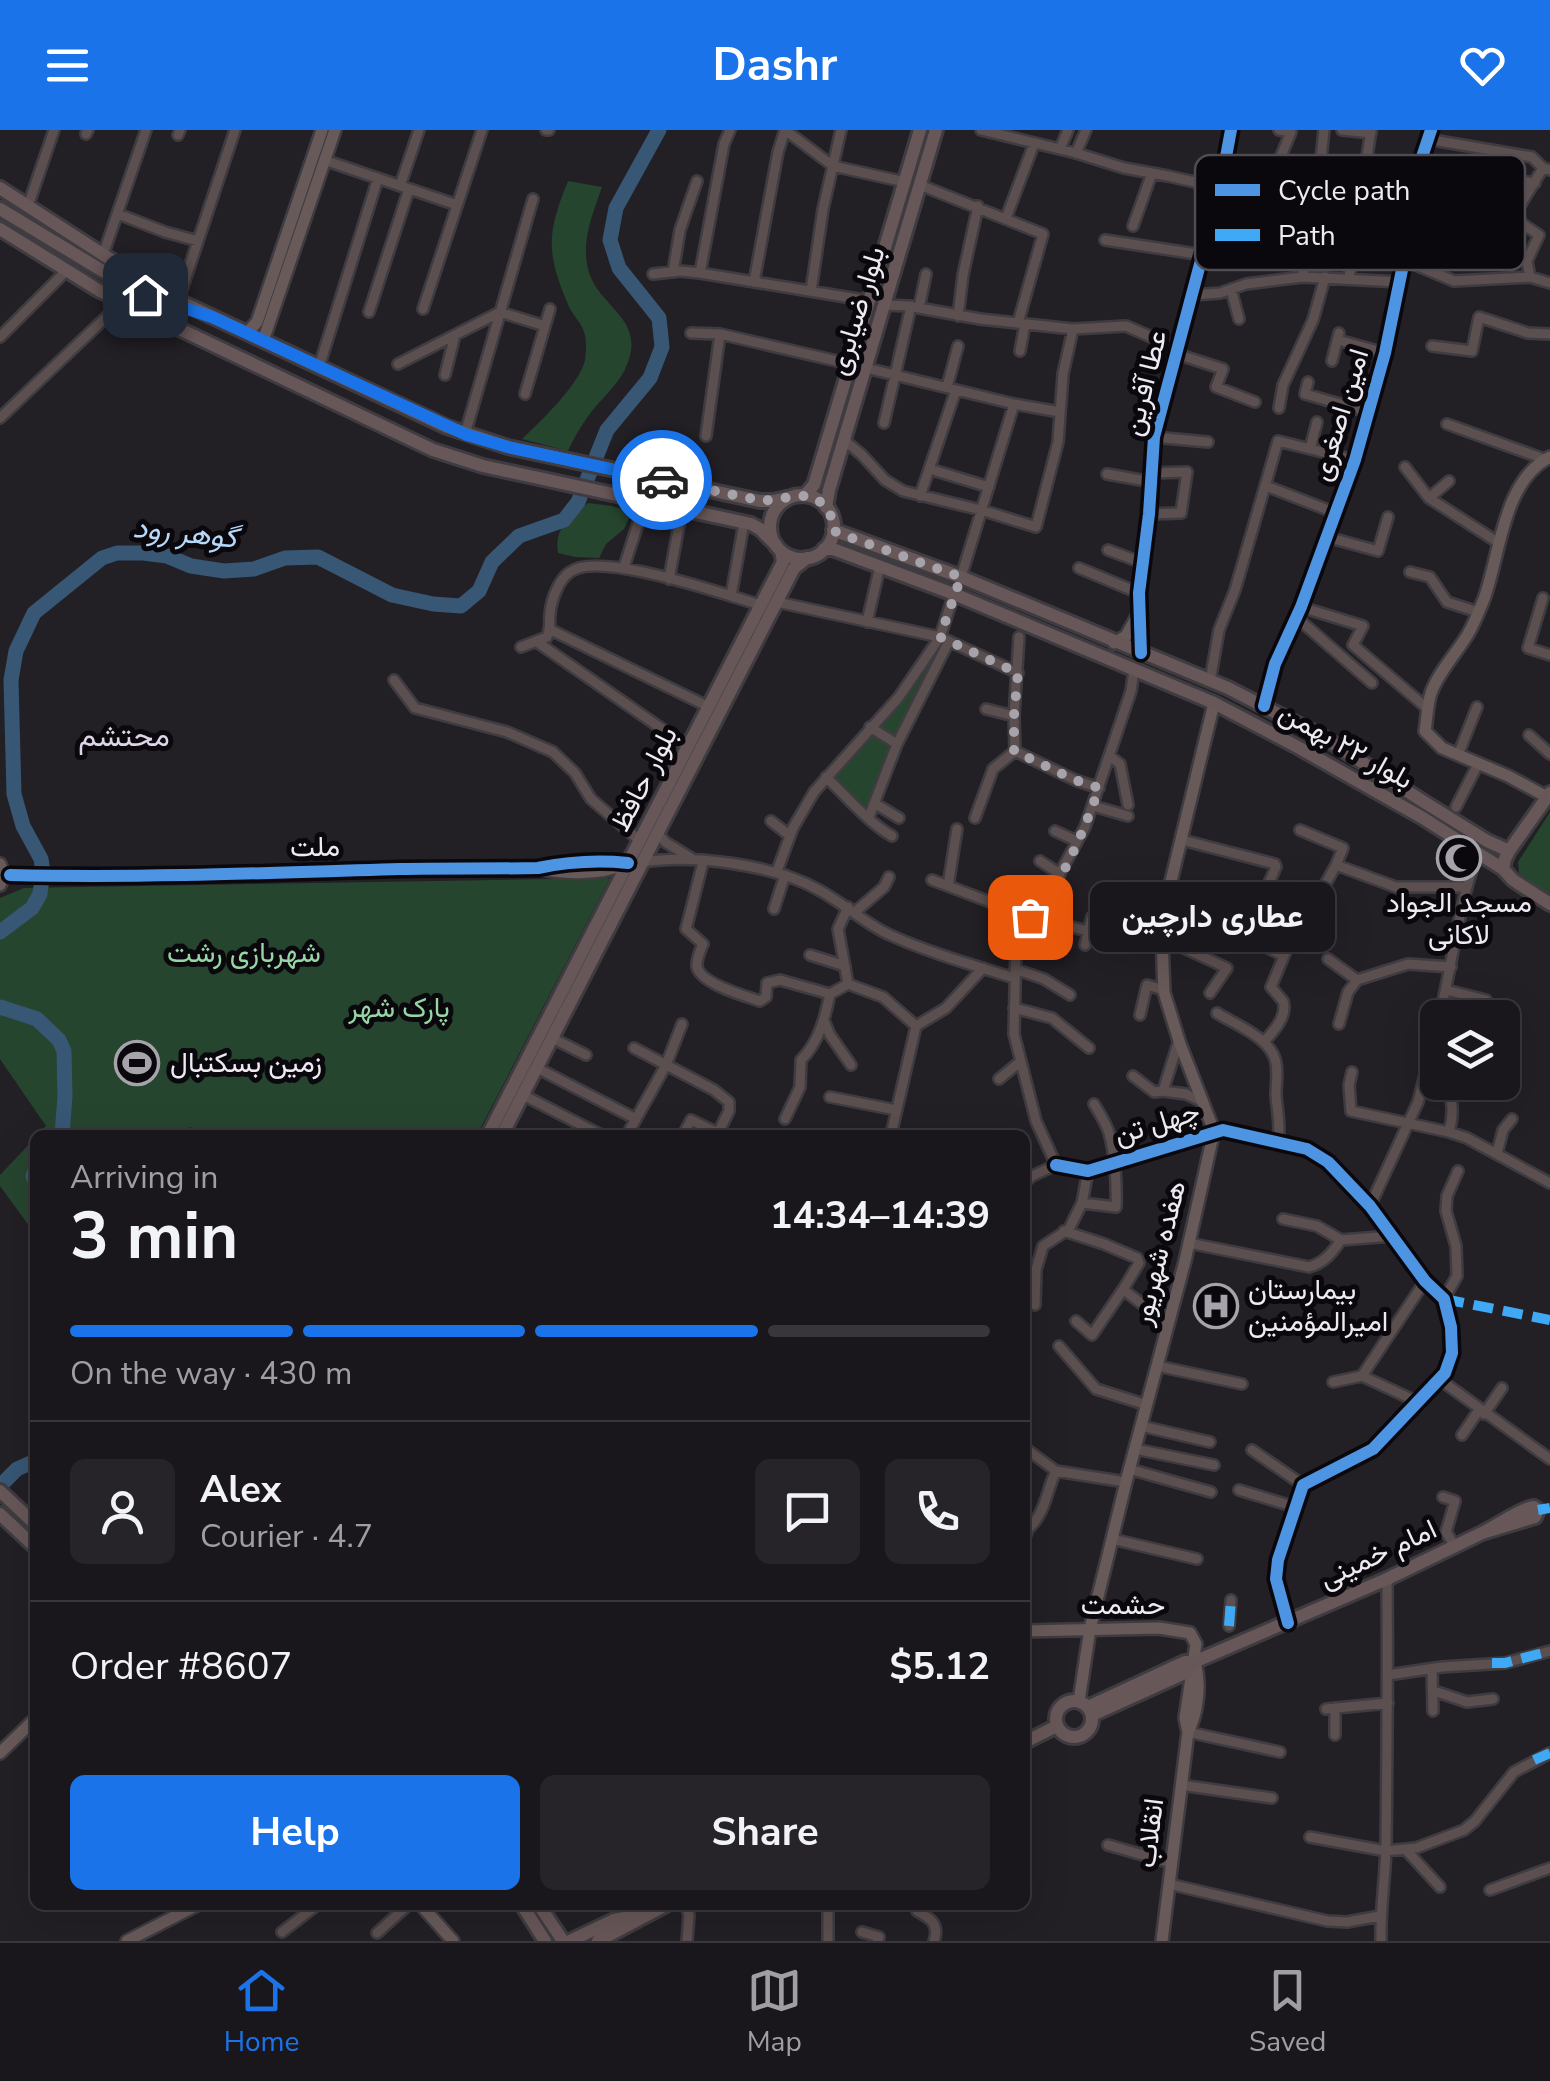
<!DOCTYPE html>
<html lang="en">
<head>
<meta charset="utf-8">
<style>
  :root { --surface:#1a171c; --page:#272429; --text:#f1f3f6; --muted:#9f9fa3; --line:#38363b; --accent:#1a73e8 }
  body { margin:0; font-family:"Nunito Sans",Vazirmatn,sans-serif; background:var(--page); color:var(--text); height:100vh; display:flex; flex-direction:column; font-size:38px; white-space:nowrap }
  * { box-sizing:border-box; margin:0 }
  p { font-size:32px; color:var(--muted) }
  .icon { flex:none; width:55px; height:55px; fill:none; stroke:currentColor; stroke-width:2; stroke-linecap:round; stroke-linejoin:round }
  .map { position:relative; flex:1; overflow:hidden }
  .panel { position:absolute; left:30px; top:1000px; width:1000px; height:780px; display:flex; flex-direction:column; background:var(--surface); border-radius:15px; box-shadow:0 10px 40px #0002,0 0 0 2px var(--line) }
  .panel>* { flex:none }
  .tools { position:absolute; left:1420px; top:870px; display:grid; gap:20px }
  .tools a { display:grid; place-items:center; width:100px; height:100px; border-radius:15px; background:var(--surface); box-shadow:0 10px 40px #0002,0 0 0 2px var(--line); font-size:50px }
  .pin { position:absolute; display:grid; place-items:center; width:85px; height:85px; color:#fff; margin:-42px; border-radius:20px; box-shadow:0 5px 15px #0006 }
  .courier { position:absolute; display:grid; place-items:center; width:100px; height:100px; margin:-50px; border:8px solid #1a73e8; border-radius:50%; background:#fff; color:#222; box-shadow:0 2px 12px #0007 }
  .bubble { position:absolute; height:70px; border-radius:15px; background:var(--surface); box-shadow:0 10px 40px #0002,0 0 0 2px var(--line); font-size:32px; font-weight:700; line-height:70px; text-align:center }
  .headline em { font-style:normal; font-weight:700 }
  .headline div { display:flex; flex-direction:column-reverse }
  .headline { display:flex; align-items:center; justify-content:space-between; height:170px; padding:0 40px }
  h1 { font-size:65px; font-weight:700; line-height:75px }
  .bar { display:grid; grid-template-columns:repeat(4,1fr); gap:15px 10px; align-content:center; height:120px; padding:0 40px }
  .bar i { height:12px; border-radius:8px; background:var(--line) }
  .bar .on { background:var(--accent) }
  .bar p { grid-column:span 4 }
  .line { display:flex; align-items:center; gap:25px; padding:0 40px; border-top:2px solid var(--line) }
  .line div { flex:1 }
  .round { display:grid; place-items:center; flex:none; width:105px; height:105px; border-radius:15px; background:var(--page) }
  .primary-button { display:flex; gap:20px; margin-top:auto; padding:20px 40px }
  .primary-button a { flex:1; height:115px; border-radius:15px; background:var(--accent); color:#fff; font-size:40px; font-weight:700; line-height:115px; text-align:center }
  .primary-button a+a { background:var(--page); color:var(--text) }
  header { display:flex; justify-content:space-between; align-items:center; height:130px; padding:0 40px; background:var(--accent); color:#fff; font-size:45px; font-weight:700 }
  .tabs { display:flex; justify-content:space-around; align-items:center; height:140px; border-top:2px solid var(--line); background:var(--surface); font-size:28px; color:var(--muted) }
  .tabs a { display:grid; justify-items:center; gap:5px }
  .tabs .on { color:var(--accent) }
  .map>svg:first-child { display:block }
</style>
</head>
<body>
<header><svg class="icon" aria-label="menu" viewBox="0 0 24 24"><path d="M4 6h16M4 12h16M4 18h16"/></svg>Dashr<svg class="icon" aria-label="heart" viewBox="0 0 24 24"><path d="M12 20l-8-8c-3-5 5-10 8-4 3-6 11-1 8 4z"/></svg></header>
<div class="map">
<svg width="1550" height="1811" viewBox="0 0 1550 1811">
  <rect width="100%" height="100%" fill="#221f25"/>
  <path fill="#26452f" d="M568,51L602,57C593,83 581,110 588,139C596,175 645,188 628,232C622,251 604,266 592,281C582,294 575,306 568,321L522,309C540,292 580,254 585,230C586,221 587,207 583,199C580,192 574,186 570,179C547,125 545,107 568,51Z
    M588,373L612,376L632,382L624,399L606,414L599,428L575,427L558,423C554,398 570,386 588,373Z
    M937,519L939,521L898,607L868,684L831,646Z
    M1550,682V765L1519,743L1518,732Z
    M610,748L477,1005H207L190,997L186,1005H38L46,996L0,929V768L24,758Z
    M35,1008V1104L0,1056V1045Z"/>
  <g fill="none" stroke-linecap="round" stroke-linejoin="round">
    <path stroke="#375775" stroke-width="15" d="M0,802L32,778L40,764L43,741L41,729L23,696L14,664L11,550L16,521L34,483L102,428L117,423H143L167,426L191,436L224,441L254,439L285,428L318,427L392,465L433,474L461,476L479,461L492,432L519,406L564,390L578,372L607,300L650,248L662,217L659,188L619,138L610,110L616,78L659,0
      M0,877L37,889L59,910L64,921L65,966L62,1005
      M35,1041L33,1046L35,1051
      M0,1356L17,1339L35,1331"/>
    <defs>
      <path id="street" d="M546,0H549
        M785,0L833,36L905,52
        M981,0L1076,23L1124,38L1168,46L1288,73L1282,95
        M1342,0L1371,3
        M86,4L88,0
        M178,5L180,0
        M1427,9L1532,27L1543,38L1550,40
        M1060,19L1068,0
        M1076,23L1086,0
        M324,30L457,75
        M1466,44L1535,53
        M920,55L1043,104L1018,193
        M400,56L419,0
        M1264,67L1291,2L1279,0
        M28,76L54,0
        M118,84L165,102L198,111
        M1006,88L1034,14
        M1133,96L1152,43
        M1105,110L1203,125
        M103,125L146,0
        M1404,130L1454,151L1530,147L1550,153
        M673,142L680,100L697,51
        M700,143L724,14L730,0
        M653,144L680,141L700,143L870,171
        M1302,147L1313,107L1324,0
        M1530,147L1527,131L1539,105L1521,93L1516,82L1543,38
        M1349,148L1371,0
        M754,152L778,22L785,0
        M1231,159L1239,189
        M811,161L823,79L841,0
        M1193,165L1220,163L1246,154L1302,147L1400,152
        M178,171L235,0
        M885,175L908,176L980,189L1073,199L1126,196L1179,219
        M919,178L926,144
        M423,179L482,0
        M369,182L409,59
        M958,186L963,145L978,76
        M691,203L720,204L850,234
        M0,207L66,141
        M1338,210L1385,223
        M1432,216L1472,221L1479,187L1528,203L1550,204
        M1020,221L1025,194
        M1177,224L1223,239L1216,257L1255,272
        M1332,231L1339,203
        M398,234L500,182L545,196
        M319,237L378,48
        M866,238L1014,274L1060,282
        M445,245L455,205
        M1308,252L1305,264L1368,282
        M947,257L958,216
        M525,264L550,179
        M1279,278L1283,255L1313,190L1325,147
        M0,288L122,172
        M884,293L911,176
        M1447,294L1544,329
        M465,304L533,69
        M706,306L720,204
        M1154,307L1208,312
        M844,310L862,325L885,350L903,361L981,380L1036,397L1058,312L1063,244L1073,199
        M1310,319L1317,292
        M1405,337L1429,368L1499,413
        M936,341L989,357
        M1107,344L1152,352
        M1266,356L1336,383
        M920,366L956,260
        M1429,368L1449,351
        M1149,384L1181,383L1187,342L1152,343
        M1327,407L1378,421L1388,387
        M1108,420L1143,433
        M624,437L643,378
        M1079,438L1139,463
        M1410,442L1430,447L1447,472L1478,482
        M961,447L1014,274
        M669,449L682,379
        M731,466L744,393
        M1543,468L1528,518L1550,525
        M777,472L940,507L1018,543
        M1301,477L1363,496L1353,515L1428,579
        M1296,487L1372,553
        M867,492L880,436
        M551,500L709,577
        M537,512L688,617
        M521,517L547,507C551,498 549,493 550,484C551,471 558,450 570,442C599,420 725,465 761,475
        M394,550L415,578L507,602L553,622L575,643L591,669L640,711
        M1210,551L1219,500L1235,460L1278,311L1355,330
        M986,579L1014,586
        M870,597L897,614
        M1529,605L1550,624
        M1015,621L1014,586L1019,507
        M1015,621L1075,650L1099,658
        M1458,625L1477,577
        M1111,627L1120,634L1128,675
        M826,647C846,666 869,693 892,706
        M874,673L899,688
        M1093,676L1128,686
        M1456,677L1478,634
        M869,687L897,614L949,511
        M975,688L993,639L1015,621
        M771,691L790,706
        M1300,700L1343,718L1336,735
        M1055,701L1077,711
        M658,703L665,712L691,728
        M1182,710L1275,734L1276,737L1256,783L1296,797
        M1040,731L1060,744
        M643,732C692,724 774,735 817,759C842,772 864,793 890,805C930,823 973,835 1014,848
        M703,732L686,799L703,814C700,821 696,829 697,837C701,854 745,866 760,871L766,867L767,853L780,850L830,864
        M777,741L793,698L814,662L899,567L940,507L954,464
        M932,750L1030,787L1088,801
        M948,756L957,699
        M774,779L785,745
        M855,782L884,757L889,747
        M1246,807L1284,826
        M1162,808L1227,838L1210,863
        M1085,815L1092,787
        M810,825L845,836
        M1328,829L1357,850L1408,834L1451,837
        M1015,839L1044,849L1070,865
        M848,854L883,867L916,896
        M1446,860L1486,870L1483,888
        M1014,878L1052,888L1089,918
        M1217,883C1236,895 1272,908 1276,933C1278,943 1276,954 1276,965C1277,981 1281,995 1278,1012
        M1140,885L1147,855L1164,860
        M1439,888C1453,832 1458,776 1478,722
        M824,891L830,905L851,935
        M1339,894L1348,862L1357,850
        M552,908L586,925
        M1179,910L1163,961L1186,964L1203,972
        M1264,912C1273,902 1288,886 1283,871C1282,870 1272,858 1271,857L1296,797L1305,791L1336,735L1396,757H1465
        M634,918L714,960L729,972V981L718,1003L691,990L683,1005
        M537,938L636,989
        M1437,941H1438
        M1352,942L1349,955L1351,981L1449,1002L1467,1008L1550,1053
        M1133,946L1154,962L1163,961
        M999,949L1021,931
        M1446,952C1453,970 1454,984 1449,1002
        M523,965L601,1005
        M830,967L896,980
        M785,989L800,957L801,930C819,912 825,888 830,864L848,854L838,799L848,777
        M627,1005L666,935L682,894
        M891,1005L916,896L946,878L983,838
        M1497,1023L1503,1000L1512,989
        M1056,1035L1088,1041L1223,1000L1307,1019L1328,1032L1370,1076L1425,1151L1444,1169L1451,1197L1452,1223L1445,1243L1373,1319L1303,1355L1278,1430L1276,1449L1288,1493
        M1056,1035L1036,991L1014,904L1016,815L1021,800L1030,787L1041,778L1085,697L1131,561L1134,540
        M1025,1052L1032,1046L1056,1035
        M1082,1073L1116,1077C1117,1057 1115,1023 1109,1003C1106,993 1100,984 1094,974
        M1370,1076L1418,972L1438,895
        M1283,1089L1317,1096L1341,1110
        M1064,1101L1104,1114L1137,1128L1139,1133L1124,1158L1125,1161L1168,1194
        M1189,1113L1309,1137C1324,1133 1332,1123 1341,1110L1392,1106
        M1444,1169L1457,1146L1456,1116L1446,1081L1447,1066L1458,1041
        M1035,1175L1036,1140L1043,1116L1069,1099L1082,1073L1088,1041
        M1076,1191L1092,1205L1124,1158
        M1059,1216L1096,1259L1147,1275
        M1157,1236L1242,1254
        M1362,1246L1425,1151
        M1362,1246L1418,1272
        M1439,1249L1550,1329
        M1333,1252L1362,1246
        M1484,1284L1502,1258
        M1141,1296L1210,1312
        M1462,1305L1479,1280
        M1025,1318L1056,1341L1126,1352
        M1135,1319L1214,1335
        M1252,1320L1303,1355
        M1129,1339L1211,1362
        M1239,1360L1295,1377
        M1443,1367L1455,1371L1446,1402L1455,1416
        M1025,1407L1028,1399C1046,1383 1046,1361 1056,1341
        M1112,1409L1197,1429
        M1229,1496L1231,1470
        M1432,1539L1433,1581
        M1388,1545L1442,1537L1505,1533L1550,1521
        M1434,1561L1467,1572L1493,1569
        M1335,1578V1605
        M1326,1579L1388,1573
        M1188,1602L1280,1622
        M1181,1655L1272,1668
        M1310,1707L1386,1721L1416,1718L1464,1700L1475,1691L1514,1642L1550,1623
        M1108,1715L1171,1733
        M1407,1721L1440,1757
        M1169,1754L1327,1791L1347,1792L1380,1786
        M1490,1760L1550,1738
        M686,1775L689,1785L687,1811
        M917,1781C930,1788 940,1794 934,1811
        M282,1802L317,1775
        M862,1802L879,1807L878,1811
        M377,1803L408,1775
        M828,1811V1775
        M1381,1811C1380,1780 1385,1750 1386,1719C1387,1629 1388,1539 1387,1449"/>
      <path id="secondary" d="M247,203L257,192L322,0
        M263,211L335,0
        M1114,513L1126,506L1139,483
        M1141,523L1139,463L1149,384L1154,307L1220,59L1231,0
        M1264,576L1275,534L1301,477L1355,330L1385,223L1404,130L1409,66L1431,0
        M1547,667L1508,646L1442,618L1425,601C1427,589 1427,575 1431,563C1439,541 1456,524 1468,504C1474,494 1479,481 1484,469C1500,425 1503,350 1550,327
        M0,734L4,745L0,755
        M542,739C567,744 599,745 622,735
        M4,745C136,748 268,743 401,739C446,738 492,739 538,738C567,732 598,730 628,733
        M1025,1501L1159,1498L1190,1503L1196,1514L1185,1588L1188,1602L1162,1811
        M1079,1571L1090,1499L1126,1352L1185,1131L1214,1001L1180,914L1164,862L1162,808L1166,772L1214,573
        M1188,1602C1198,1583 1201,1554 1195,1533
        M0,1623L35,1589
        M421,1775L453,1811
        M127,1811L197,1775"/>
      <path id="primary" d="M0,58L164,164L447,297L508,317L760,371H773L791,367
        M0,79L131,158L172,174
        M0,99L100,161L433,320L483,336L751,394L760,399L776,415
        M805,365L814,355L920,0
        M770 397a32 32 0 1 1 64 0a32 32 0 1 1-64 0Z
        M826,377L829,360L936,0
        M833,400L961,447L1228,558L1323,607L1424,672L1487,711L1509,721
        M824,419H833L954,464L1214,573L1294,615L1423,688L1503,739
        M1550,663L1509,721L1505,729L1503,739L1513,750L1550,774
        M488,1005L783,432L781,421
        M502,1005L794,438L807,428
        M0,1361L35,1394
        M0,1384L35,1417
        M1056 1589a18 18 0 1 1 36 0a18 18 0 1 1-36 0Z
        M1088,1577L1185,1532H1194L1387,1449L1482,1403L1535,1387L1538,1380L1534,1377C1522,1378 1495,1397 1482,1403
        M1092,1585L1187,1542L1194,1532
        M1025,1612L1057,1596
        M522,1775L545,1811
        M539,1775L563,1811
        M570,1811L614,1790L646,1784
        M598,1811L666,1775"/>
    </defs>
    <use href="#street" stroke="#3f3c41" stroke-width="14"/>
    <use href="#secondary" stroke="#3f3c41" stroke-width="16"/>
    <use href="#primary" stroke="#3f3c41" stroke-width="18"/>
    <use href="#street" stroke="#5c4f4f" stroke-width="9"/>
    <use href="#secondary" stroke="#695a5a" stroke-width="11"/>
    <use href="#primary" stroke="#685758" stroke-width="12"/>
    <path stroke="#3fa9f5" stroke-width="10" stroke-dasharray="20 10" stroke-linecap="butt" d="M1444,1169L1550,1190
      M1538,1380L1550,1378
      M1229,1496L1231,1470
      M1492,1533H1505L1550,1521
      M1534,1630L1550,1623"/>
    <defs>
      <path id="cycleway" d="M1141,523L1139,463L1149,384L1154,307L1220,59L1231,0
        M1264,576L1275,534L1301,477L1355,330L1385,223L1404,130L1409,66L1431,0
        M10,745C140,748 270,743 400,739C446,738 492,739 538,738C567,732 598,730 628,733
        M1056,1035L1088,1041L1223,1000L1307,1019L1328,1032L1370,1076L1425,1151L1444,1169L1451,1197L1452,1223L1445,1243L1373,1319L1303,1355L1278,1430L1276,1449L1288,1493"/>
    </defs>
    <use href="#cycleway" stroke="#0a080d" stroke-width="19"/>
    <use href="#cycleway" stroke="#4d94e3" stroke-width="12"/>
  </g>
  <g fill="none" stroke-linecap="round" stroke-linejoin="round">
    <path stroke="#a7a3aa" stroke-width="10" stroke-dasharray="0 18" d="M662,350L763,371L797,366H810L822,373L828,379L833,392V400L838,403L961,447L940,507L1018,543L1014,586V621L1075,650L1099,658C1086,695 1060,762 1030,787"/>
    <path stroke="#1a73e8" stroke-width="12" d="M145,165L212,187L467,305L508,317L662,350"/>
  </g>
  <defs>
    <symbol id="mosque-ring" viewBox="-11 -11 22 22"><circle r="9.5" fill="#0a080d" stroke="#a7a3aa" stroke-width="1.5"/><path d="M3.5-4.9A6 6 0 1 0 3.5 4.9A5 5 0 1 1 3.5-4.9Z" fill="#a7a3aa"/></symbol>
    <symbol id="stadium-ring" viewBox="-11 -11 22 22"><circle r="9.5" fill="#0a080d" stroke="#a7a3aa" stroke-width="1.5"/><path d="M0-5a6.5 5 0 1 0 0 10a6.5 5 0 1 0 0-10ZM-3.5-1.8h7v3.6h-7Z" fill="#a7a3aa"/></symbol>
    <symbol id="hospital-ring" viewBox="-11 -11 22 22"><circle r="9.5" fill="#0a080d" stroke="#a7a3aa" stroke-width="1.5"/><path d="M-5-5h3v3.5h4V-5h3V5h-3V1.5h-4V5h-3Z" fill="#a7a3aa"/></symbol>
  </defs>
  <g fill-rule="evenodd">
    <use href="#mosque-ring" x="1434" y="703" width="50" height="50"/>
    <use href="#stadium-ring" x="112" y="908" width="50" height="50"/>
    <use href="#hospital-ring" x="1191" y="1151" width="50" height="50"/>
  </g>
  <g text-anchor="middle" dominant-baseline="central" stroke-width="10" stroke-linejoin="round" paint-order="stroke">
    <g font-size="28" fill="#eeeaf2" stroke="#0a080d">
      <text transform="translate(857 181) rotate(-73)">بلوار ضیابری</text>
      <text transform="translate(1145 253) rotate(-76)">عطا آفرین</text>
      <text transform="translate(1340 285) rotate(-73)">امین اصغری</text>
      <text transform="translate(1346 616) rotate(29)">بلوار ۲۲ بهمن</text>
      <text transform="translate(644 649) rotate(-63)">بلوار حافظ</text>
      <text transform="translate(315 717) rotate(-1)">ملت</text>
      <text transform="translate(1157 993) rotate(-17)">چهل تن</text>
      <text transform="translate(1159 1123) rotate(-76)">هفده شهریور</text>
      <text transform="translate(1378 1424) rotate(-25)">امام خمینی</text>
      <text x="1123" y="1475">حشمت</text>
      <text transform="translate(1150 1703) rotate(-83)">انقلاب</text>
    </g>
    <g font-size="28" fill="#eeeaf2" stroke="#0a080d" text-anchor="start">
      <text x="1459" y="773" text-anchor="middle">مسجد الجواد<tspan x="1459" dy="32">لاکانی</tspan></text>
      <text x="170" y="933">زمین بسکتبال</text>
      <text x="1248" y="1160">بیمارستان<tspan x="1248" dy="32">امیرالمؤمنین</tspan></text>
    </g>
    <g font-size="28" fill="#95d6a4" stroke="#0a080d">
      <text x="244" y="823">شهربازی رشت</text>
      <text x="399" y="878">پارک شهر</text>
    </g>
    <g font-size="30" font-style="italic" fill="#b6d8f9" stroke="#0a080d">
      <text transform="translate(185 403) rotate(6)">گوهر رود</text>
    </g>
    <g font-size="30" fill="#ddd4e5" stroke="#0a080d">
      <text x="124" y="606">محتشم</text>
    </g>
  </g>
  <rect x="1195" y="25" width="330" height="115" rx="15" fill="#0a080d" stroke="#4e4c52" stroke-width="2.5"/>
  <rect x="1215" y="54" width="45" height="12" fill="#4d94e3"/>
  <rect x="1215" y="99" width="45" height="12" fill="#3fa9f5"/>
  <g font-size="28" fill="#eeeaf2">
    <text x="1278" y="70">Cycle path</text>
    <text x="1278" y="115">Path</text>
  </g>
</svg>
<div class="tools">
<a><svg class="icon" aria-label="layers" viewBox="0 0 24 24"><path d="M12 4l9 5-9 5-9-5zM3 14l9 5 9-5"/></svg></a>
</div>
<div class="pin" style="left:1030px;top:787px;background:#ea580c"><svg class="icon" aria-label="bag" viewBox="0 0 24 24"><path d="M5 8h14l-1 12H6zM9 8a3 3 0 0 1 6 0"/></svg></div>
<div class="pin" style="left:145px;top:165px;background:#1f2937"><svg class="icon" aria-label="home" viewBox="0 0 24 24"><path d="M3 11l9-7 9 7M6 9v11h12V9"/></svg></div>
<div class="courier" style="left:662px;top:350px"><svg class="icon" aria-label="car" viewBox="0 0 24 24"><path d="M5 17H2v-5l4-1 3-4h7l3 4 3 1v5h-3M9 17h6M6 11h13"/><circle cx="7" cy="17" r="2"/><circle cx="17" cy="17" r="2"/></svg></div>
<div class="bubble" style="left:1090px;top:752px;width:245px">عطاری دارچین</div>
<section class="panel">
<div class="headline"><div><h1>3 min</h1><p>Arriving in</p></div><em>14:34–14:39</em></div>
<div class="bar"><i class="on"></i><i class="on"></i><i class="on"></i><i></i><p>On the way · 430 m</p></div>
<div class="line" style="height:180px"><a class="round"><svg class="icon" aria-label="person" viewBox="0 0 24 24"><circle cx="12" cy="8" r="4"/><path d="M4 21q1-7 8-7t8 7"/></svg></a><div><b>Alex</b><p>Courier · 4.7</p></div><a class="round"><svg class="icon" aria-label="chat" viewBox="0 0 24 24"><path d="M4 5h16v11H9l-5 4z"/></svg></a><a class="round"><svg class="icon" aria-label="phone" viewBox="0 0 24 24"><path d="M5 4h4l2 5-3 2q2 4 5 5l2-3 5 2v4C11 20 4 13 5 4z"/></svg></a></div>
<div class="line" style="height:130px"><div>Order #8607</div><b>$5.12</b></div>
<div class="primary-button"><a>Help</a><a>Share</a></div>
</section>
</div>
<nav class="tabs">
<a class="on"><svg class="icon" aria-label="home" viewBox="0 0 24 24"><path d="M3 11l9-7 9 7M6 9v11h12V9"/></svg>Home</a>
<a><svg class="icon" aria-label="map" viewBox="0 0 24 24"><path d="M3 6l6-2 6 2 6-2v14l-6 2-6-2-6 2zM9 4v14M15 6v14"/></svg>Map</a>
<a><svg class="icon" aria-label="saved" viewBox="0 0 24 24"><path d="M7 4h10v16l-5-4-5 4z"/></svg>Saved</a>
</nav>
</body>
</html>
